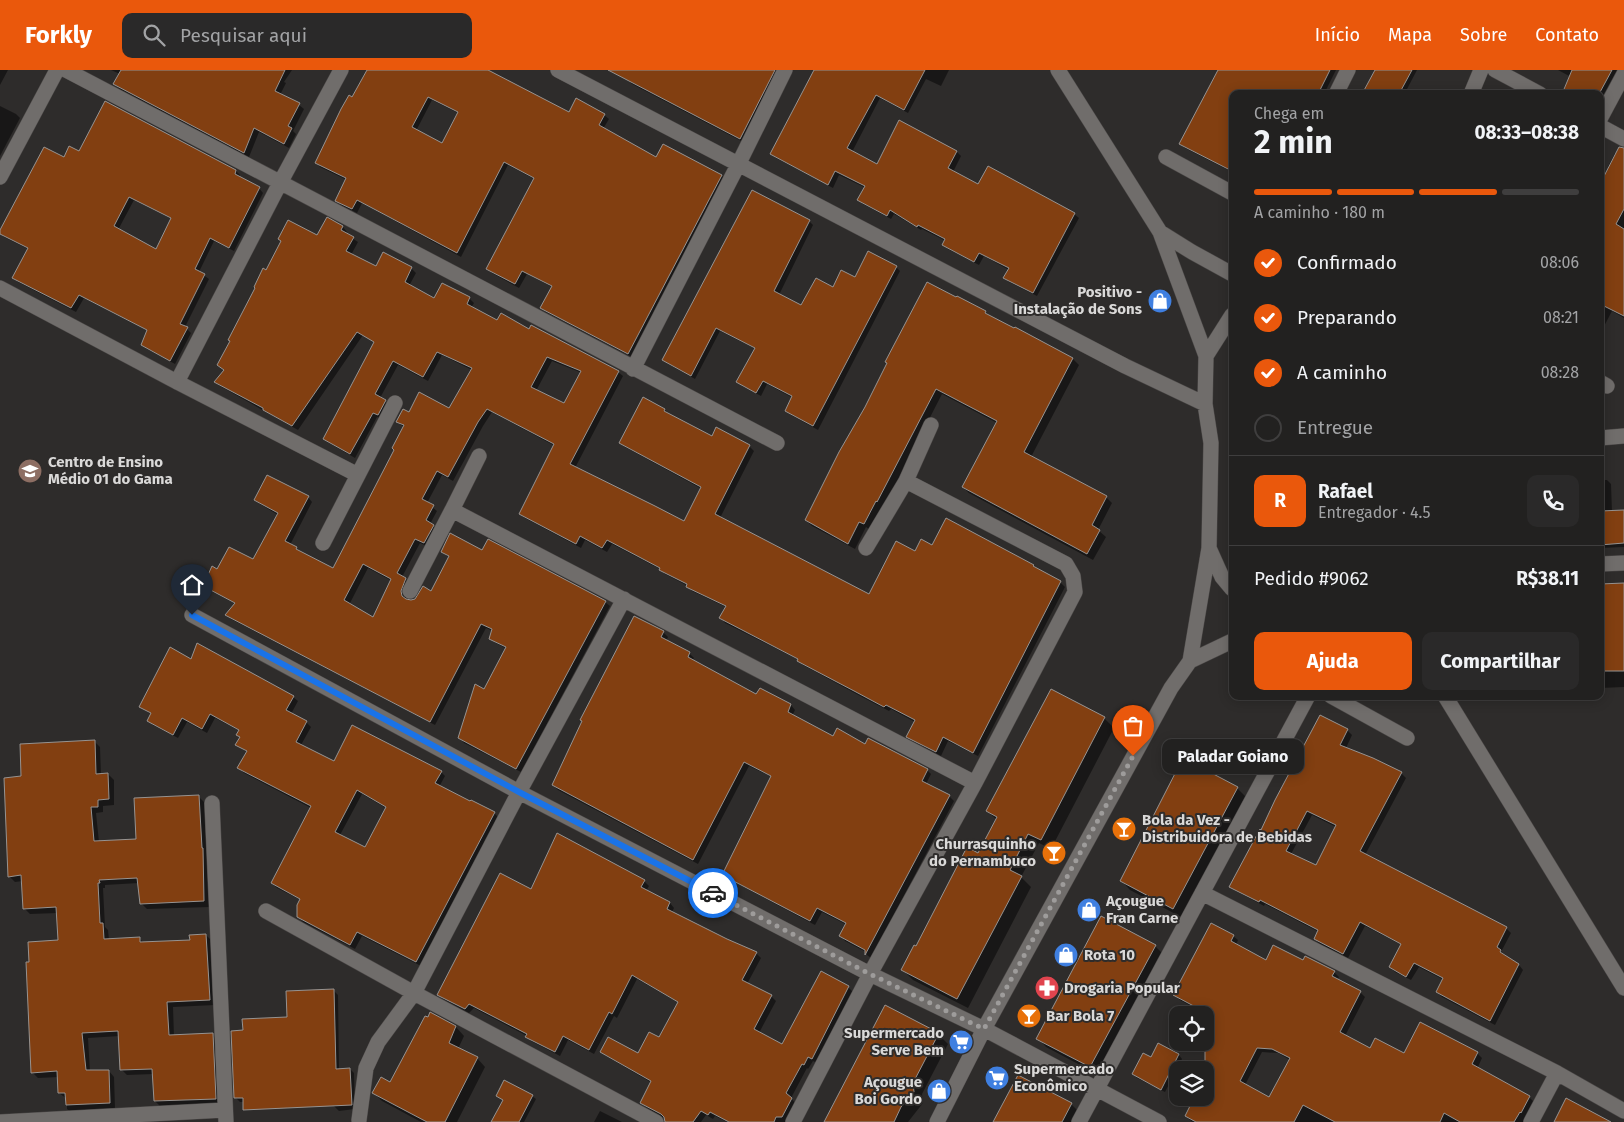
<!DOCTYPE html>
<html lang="pt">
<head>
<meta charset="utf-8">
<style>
  :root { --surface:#222120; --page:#2a2929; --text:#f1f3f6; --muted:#a2a3a5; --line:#3f3e3e; --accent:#ea580c }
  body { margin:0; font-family:"Fira Sans",sans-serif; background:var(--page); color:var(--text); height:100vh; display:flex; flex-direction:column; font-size:19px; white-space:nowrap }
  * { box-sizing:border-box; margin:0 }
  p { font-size:16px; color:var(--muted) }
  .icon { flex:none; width:28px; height:28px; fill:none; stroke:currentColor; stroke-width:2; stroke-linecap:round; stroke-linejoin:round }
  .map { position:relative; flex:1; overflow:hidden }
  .details { position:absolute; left:1229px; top:20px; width:375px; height:610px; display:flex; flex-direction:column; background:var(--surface); border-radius:10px; box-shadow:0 2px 12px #0003,0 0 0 1px var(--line) }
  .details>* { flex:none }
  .tools { position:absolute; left:1169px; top:936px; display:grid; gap:10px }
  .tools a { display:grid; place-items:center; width:45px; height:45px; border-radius:10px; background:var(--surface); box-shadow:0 2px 12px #0003,0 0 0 1px var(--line); font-size:25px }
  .pin { position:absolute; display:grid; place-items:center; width:42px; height:42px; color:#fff; margin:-51px -21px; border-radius:50% 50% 50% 0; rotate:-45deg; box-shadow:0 0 5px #0007 }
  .pin .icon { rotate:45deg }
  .courier { position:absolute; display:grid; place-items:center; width:50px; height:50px; margin:-25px; border:4px solid #1a73e8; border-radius:50%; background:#fff; color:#222; box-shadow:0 1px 6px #0007 }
  .bubble { position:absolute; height:35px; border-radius:10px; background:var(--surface); box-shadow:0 2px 12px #0003,0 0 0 1px var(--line); font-size:16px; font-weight:700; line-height:35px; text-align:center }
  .overview em { font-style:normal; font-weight:700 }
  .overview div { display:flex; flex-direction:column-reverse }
  .overview { display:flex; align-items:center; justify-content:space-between; height:85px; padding:0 25px }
  h1 { font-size:32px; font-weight:700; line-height:38px }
  .bar { display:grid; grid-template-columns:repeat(4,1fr); gap:8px 5px; align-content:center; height:60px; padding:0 25px }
  .bar i { height:6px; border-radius:4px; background:var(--line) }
  .bar .on { background:var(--accent) }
  .bar p { grid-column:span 4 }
  .line { display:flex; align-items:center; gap:12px; padding:0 25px; border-top:1px solid var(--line) }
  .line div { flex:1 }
  .round { display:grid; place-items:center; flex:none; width:52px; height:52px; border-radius:10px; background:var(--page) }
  ol { padding:0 25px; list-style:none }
  li { display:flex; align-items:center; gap:15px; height:55px }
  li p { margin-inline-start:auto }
  li .icon { padding:5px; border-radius:50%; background:var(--accent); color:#fff; stroke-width:4 }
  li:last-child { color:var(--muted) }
  li i { width:28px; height:28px; border:2px solid var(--line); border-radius:50% }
  .action { display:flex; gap:10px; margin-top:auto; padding:10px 25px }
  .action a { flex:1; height:58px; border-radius:10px; background:var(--accent); color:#fff; font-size:20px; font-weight:700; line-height:58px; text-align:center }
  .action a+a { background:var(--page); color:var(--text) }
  header { display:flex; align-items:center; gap:30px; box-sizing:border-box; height:70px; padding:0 25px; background:var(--accent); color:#fff }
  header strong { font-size:24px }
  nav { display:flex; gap:28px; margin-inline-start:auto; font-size:18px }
  .search { width:350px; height:45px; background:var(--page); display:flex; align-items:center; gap:12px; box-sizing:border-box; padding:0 18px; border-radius:10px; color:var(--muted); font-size:19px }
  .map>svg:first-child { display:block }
</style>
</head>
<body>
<header>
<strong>Forkly</strong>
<div class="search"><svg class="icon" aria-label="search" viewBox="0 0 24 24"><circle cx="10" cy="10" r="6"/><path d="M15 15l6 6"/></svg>Pesquisar aqui</div>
<nav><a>Início</a><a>Mapa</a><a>Sobre</a><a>Contato</a></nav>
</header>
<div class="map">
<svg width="1624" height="1052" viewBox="0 0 1624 1052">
  <rect width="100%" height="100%" fill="#2e2c2b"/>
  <path fill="#0007" fill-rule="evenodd" d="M0,0H8L0,15Z
    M111,0H292L284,12L286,13L280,25L299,35L304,39L293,61L296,64L289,78L259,62L249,87L120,19L115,14L120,4Z
    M368,0H486L569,43L604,45L609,49L603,59L657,89L664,76L722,106L726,110L632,287L546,242L542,238L552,217L527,204L519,218L492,203L488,199L534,109L508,95L461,187L362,133L357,143L341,135L337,130L347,110L320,97L316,92ZM432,30L458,43L442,75L416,61Z
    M629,0H785L747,74L632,14L625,8Z
    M824,0H949L941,16L926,9L908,43L880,28L852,82L878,95L900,52L957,82L961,86L953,102L979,116L1074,144L1079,148L1037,226L1009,212L1005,208L1009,200L984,186L979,195L948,179L944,175L946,171L922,159L921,160L894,144L891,149L863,134L859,130L866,118L839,105L833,118L776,88L772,84Z
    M1219,0H1336L1324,24H1232V102L1185,78L1181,74Z
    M1376,0H1417L1406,21L1411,24H1363Z
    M1558,0H1617L1600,31V24H1564L1571,7Z
    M0,36L16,44L20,48L0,86Z
    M80,82L236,101L240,105L239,108L259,118L263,123L234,181L214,171L199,202L209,209L185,257L191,263L175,294L147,279L142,275L148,261L84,228L76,242L18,212L14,207L28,179L4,167L0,162L65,88ZM134,130L172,149L156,180L118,160Z
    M1615,83L1624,88V248L1612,241L1600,264V116L1609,99L1608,97Z
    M327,149L343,157L347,162L346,164L358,172L351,185L376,198H411L416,203L409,216L434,229L442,214L469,228L474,233L471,238L497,252L530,260L618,302L623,306L575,398L685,452L702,419L625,377L620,372L643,329L665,340L669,345L712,368L749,376L754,381L720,448L870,525L915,483L932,476L946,450L1033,496L1038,500L1060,512L1065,517L978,686L948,671L941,686L913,671L908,666L915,652L891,639L889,641L862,627L803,595L799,590L725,553L721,548L726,537L692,521L688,516L665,504L660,499L612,474L607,482L585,470L581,478L525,448L520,444L555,376L492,342L483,356L453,411L442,405L427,433L437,441L430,454L438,460L429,477L420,473L402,507L410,513L406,522V531L411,532L432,522L450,488L442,482H483L605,532L610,536L521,702L464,673L460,668L507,579L496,573L491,568L493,561L486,558L435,655L231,549L226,545L236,534L209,520L204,515L218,501L254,491L278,445L260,434L255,430L308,427L312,432L290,475L301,483L333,500L396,380L404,357L397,352L409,344L450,339L472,300L442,285L428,311L398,295L380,328L390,336L383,349L377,347L355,388L329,373L324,369L375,273L363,265L298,360L220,316L215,312L225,301L218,295L267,201L318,167ZM552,291L582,303L565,335L536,321ZM368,498L392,511L374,549L349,535Z
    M809,151L813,155L779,225L802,237L855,209L896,197L900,201L818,360L791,345L786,341L793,328L767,314L761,326L742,316L738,311L756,279L720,261L695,309L668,294L664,290Z
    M985,242L990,246L1015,260L1016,258L1073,289L1079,295L1031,387L1106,427L1112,433L1098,460L1106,467L1093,490L969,423L963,417L997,353L942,324L884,437L870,460L866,457L855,479L812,456L806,450Z
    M1600,410H1607L1611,414L1612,442L1624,441V477L1600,478Z
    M1624,515V617L1600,618V516Z
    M663,562L668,567L666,571L689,583L694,588L692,591L757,626L791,635L795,640L792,646L834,667L866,676L927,700L931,704L926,714L949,726L954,731L871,888L867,885L866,882L845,871L841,866L847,855L822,842L815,855L729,809L724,805L772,707L749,696L698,794L558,720L553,715Z
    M191,590L293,627L298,631L291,644L306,652L311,657L301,675L335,693L441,702L445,706L439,717L494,743L498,747L421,896L362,866L355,879L303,852L299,847L301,830L277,818L272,813L311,738L244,703L239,698L247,682L237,675L241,668L238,665L240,661L215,648L207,663L187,652L178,668L153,655L149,651L152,645L141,636ZM362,724L386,738L365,779L340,765Z
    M1321,647L1348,661L1352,665L1346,678L1401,703L1406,708L1365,785L1506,858L1511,863L1501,882L1505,886L1504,887L1519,895L1523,900L1495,955L1442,927L1437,922L1444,910L1419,897L1411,910L1395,902L1390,897L1402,875L1365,856L1348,888L1320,874L1315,869L1319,862L1265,834L1264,836L1236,821L1231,817ZM1312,745L1336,757L1316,797L1291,784Z
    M1104,648L1114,658L1051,779L1039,773L1021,807L1031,817L968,938L913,910L903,900L979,784L997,750L987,741Z
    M94,671L100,677L101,705L108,704L114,710V735L103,736V742L96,743L99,772L137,771L199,727L204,732L210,837L147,839L141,833L139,813L105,815V818H103L105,857L108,860L109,870L140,869L144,873L191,871L206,865L212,871L215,935L173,937L174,966L212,964L218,970L221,1034L161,1037L155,1031L154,1004L127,1005L121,999L120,966L88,968L90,1002L109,1001L114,1007L115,1038L96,1039V1043L73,1044L67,1039V1029L59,1023V1007L38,1008L32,1002L59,872L58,843L30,844L24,838L23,811L15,812L9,806L23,708Z
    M1237,718L1246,727L1183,848L1130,820L1121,810Z
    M644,811L649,816L646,821L670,833L674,838L672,842L756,883L761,888L747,914L771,926L776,931L759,963L783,975L821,903L848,917L853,922L817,993L813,991L808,999L807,998L791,1028L796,1034L787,1052H727L715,1046L713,1049L706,1045L701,1052H667L666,1049L646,1037L642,1033L652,1013L606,986L602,981L638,985L659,969L679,933L637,909L617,948L614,946L594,984L568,970L560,986L531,971L527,966L474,938L469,943L443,929L438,924L531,820Z
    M1233,866L1238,870L1236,875L1266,891L1303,892L1334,902L1339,907L1337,910L1360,922L1365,927L1345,966L1370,979L1404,985L1420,954L1477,983L1482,988L1477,999L1529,1027L1534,1032L1523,1052H1193L1191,1051L1186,1046L1196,1028H1205L1207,945L1180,930L1175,925ZM1262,982L1278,983L1290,990L1270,1029L1245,1015Z
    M1155,876L1163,884L1099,1005L1046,977L1038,968Z
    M334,921L338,925L339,1000L350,999L354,1003L355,1039L339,1041L334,1036V1028L240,1032L236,1028L244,962L288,948Z
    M430,944L456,957L464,966L458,979L477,988L485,997L457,1052H421L382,1031L374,1023L390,1014Z
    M938,964L948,974L922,1024L923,1033L908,1052H825Z
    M1159,975L1179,985L1182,989L1165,1022L1137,1008L1134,1004L1151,989Z
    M497,1026H532L536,1029L524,1052H493L504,1031Z
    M1071,1034L1079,1042L1073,1052H994Z
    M600,1041L622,1052H594Z"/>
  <path fill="#823f11" stroke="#969391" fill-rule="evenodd" d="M121,0H285L275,21L300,33L288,56L292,58L284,74L254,58L244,83L113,14Z
    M367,0H488L569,42L576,28L605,44L599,55L656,87L663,74L722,105L628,284L540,238L552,216L522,201L515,214L486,199L534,108L504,92L457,183L357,130L352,139L335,131L346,108L315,93L341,39L349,25L352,27ZM428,27L458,42L442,73L412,57Z
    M608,0H775L740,69Z
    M814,0H925L904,40L876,25L847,78L877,94L899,50L957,81L948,98L978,114L988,96L1075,143L1033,223L1003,208L1009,198L979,183L974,192L942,175L945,169L918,155L917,157L890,140L887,146L857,130L865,116L835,101L828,115L770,84Z
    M1218,0H1330L1318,24H1232V101L1179,74Z
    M1375,0H1412L1399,24H1362Z
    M1572,0H1612L1599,24H1562Z
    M105,31L236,100L235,104L260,117L229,178L210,168L195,199L205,204L180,254L188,257L170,291L141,275L147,260L79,225L71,238L12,208L28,178L0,164V160L44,77L64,87L69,76L79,81ZM129,127L171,148L156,179L114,156Z
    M1619,77L1624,78V139L1616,154L1624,159V246L1600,234V114Z
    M752,120L810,150L774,221L801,235L816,208L833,217L841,200L855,207L868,181L897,196L813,356L785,341L792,326L763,311L756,323L736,312L755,278L716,258L691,306L662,290Z
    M327,147L343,156L341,160L354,167L346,181L376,196L383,182L412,197L405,212L434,228L442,213L470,227L467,234L497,250L501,243L529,259L531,255L619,301L570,394L655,436L684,451L701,417L619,373L643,327L665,339L664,341L712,366L716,357L750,375L715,444L869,524L896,471L915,481L921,469L932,475L946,448L1034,495L1033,496L1061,511L973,683L943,667L936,682L906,667L915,650L886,635L884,637L856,622L797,591L798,589L719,548L726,536L686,517L687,514L659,500L660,498L607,470L602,478L580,466L576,474L519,444L554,374L487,339L478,352L448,407L437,401L422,429L434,435L426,450L434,455L424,473L415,469L397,503L406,508L401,521L402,526L406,529L411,530L415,529L423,516L431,521L449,486L441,482L450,463L482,480L488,469L606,531L516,699L458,668L475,614L484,619L506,577L489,569L492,559L481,554L430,652L225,545L235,533L203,516L212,496L217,499L229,477L253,489L278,443L254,430L267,405L309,426L285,471L297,477L296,479L333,498L394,380L392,378L404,355L396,352L403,339L409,342L419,322L449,338L472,298L437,282L423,307L393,291L375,324L386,330L378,345L373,343L350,384L323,369L374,272L357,262L292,356L263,340V338L214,312L224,300L217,295L230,271L228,270L255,218L254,217L263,198L266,200L281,171L278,169L288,150L317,165ZM547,287L581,301L564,333L531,317ZM363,494L391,509L373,547L344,530Z
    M927,212L956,227L957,226L986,241L985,243L1014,258L1015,257L1073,288L1024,382L1107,426L1092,455L1100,460L1087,484L962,417L997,351L936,319L877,432L876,431L864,454L859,452L848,474L805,450L839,382L865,337L887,293L885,292Z
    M1624,440V473L1600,475V441Z
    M1624,513V601H1600V514Z
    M634,546L664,561L661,567L690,582L688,587L756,624L760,618L791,634L788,642L833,666L837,658L865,674L868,668L928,699L922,711L950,725L865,885V880L839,866L846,853L817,838L810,851L722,805L771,706L744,692L693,790L552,715L582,651L580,650Z
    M197,573L294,626L286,640L307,651L296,672L334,691L352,655L442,701L435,713L470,731L471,730L495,742L416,892L357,862L350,875L297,847V835L300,829L271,813L311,736L237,698L247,681L235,675L240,667L236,665L239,660L210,644L202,659L182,648L173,665L147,651L151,643L139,637L170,577L191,589ZM357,720L386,737L365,777L335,762Z
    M1051,619L1105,647L1041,770L1028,764L1010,800L1022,806L957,929L901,900L914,875L916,876L967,777L978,783L997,747L986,741Z
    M1320,645L1348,659L1340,675L1373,688L1402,702L1360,781L1507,857L1497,877L1501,880L1500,882L1519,894L1490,951L1436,922L1443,908L1414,893L1406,907L1389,897L1401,874L1360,852L1343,884L1314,869L1318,860L1260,830L1259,832L1229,817L1260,759L1261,760L1275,730ZM1307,741L1336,755L1316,795L1286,781Z
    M95,670L96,704L108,703L109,729L98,730V737H91L94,771L136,769L134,728L199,725L202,778H203L204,831L140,834L137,808L99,810L100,813H98L100,853H103L104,869L140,867V872L190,870L189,865L206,864L210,930L167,932L169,965L213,963L216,1029L154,1031L152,999L120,1000L118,961L82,963L86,1000H109L110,1033L66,1035L65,1023H58L57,1001L31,1003L26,892H29L28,872L58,870L56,837L23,839L21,805L8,807L4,708L21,706L20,674Z
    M1183,688L1238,717L1173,839L1120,811Z
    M557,763L645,810L641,817L670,832L667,839L727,869L757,882L742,910L772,925L754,959L782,974L821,901L849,916L812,989L808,987L804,995L802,994L786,1023L792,1028L782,1047H776L774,1052H729L710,1042L708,1045L701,1041L693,1052H665L664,1047L661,1044L640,1033L651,1011L600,982L608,967L638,983L649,962L659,967L678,932L632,905L612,944L609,942L589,980L563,966L555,982L525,967L527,964L469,934L465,939L437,925L500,803L531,819Z
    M1101,846L1156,875L1090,997L1036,969Z
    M1211,853L1234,865L1231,871L1266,890L1273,875L1303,890L1305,886L1335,901L1332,906L1361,921L1340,962L1370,978L1375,968L1404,983L1420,952L1478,982L1472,994L1530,1026L1521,1043L1520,1042L1514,1052H1460L1444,1043L1440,1052H1335L1303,1035L1294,1052H1196L1185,1046L1194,1028H1205V942L1173,925ZM1257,978L1272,979L1290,988L1269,1027L1240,1011Z
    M334,919L336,999L350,998L352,1035L243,1040V1028H234L231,961L243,960L242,949L287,947L286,921Z
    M885,935L939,963L913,1013L914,1022L901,1037L894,1052H824Z
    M430,942L456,956L449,973L478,987L445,1052H427L372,1023L381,1007L390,1012L425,946L428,947Z
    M1158,973L1179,984L1161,1020L1132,1004L1143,983L1151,987Z
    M1018,1005L1072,1033L1062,1052H993Z
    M504,1010L533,1025L519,1052H491L503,1030L496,1026Z
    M1566,1028L1611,1052H1554Z"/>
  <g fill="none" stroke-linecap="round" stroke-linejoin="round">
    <defs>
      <path id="minor" d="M66,0L777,373
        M558,0L1125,296L1205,334
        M1058,0L1160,162L1206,286
        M1495,0L1540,24
        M1336,24L1348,0
        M1471,24L1481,0
        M1600,49L1624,4
        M1600,56L1624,69
        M1166,87L1232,123
        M0,107L57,0
        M1160,162L1192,182L1232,204
        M0,218L177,312L358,405L323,473
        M1232,245L1206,286L1205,334L1211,373L1209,478L1222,507L1232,519
        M633,299L738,95L785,0
        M177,312L280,113L341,0
        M1600,312L1607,316
        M1600,368L1624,366
        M358,405L395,333
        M452,440L479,386
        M866,478L906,411
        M1600,494L1624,493
        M410,521L452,440L975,713
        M192,545L519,722L870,904L984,959L1159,1052
        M1190,591L1232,571
        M1331,626L1407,668
        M1445,626L1624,918
        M212,733L226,1052
        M1202,823L1557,1003L1624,1041
        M266,841L414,923L656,1052
        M359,1050L366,998L378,972L414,923L519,722L624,529
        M0,1052L225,1040
        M793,1052L870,904L975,713L1075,522L1073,506L1066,494L906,411L931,355
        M937,1052L984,959L1171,618L1190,591L1209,478
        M1079,1052L1308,626
        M1531,1052L1557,1003"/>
    </defs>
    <use href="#minor" stroke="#4a4746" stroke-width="16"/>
    <use href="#minor" stroke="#706d6b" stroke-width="15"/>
  </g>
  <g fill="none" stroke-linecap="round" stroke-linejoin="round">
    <path stroke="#9e9c9b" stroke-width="5" stroke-dasharray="0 9" d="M713,823L870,904L984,959L1133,686"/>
    <path stroke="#1a73e8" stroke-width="6" d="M192,545L519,722L713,823"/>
  </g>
  <defs>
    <symbol id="shop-disc" viewBox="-11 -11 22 22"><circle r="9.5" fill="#3f7fe0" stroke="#2e2c2b"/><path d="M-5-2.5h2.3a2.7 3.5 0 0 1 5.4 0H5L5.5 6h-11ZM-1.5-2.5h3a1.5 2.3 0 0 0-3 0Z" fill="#fff"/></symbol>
    <symbol id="school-disc" viewBox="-11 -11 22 22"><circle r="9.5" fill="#8d6e63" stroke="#2e2c2b"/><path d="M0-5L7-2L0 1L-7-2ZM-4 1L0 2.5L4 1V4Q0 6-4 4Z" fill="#fff"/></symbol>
    <symbol id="bar-disc" viewBox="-11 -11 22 22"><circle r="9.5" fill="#e8710a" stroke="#2e2c2b"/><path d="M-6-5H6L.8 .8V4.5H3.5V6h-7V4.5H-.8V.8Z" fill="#fff"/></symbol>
    <symbol id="pharmacy-disc" viewBox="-11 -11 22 22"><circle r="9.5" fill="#e0444e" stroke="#2e2c2b"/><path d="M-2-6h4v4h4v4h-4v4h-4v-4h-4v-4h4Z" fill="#fff"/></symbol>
    <symbol id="supermarket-disc" viewBox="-11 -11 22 22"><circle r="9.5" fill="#3f7fe0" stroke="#2e2c2b"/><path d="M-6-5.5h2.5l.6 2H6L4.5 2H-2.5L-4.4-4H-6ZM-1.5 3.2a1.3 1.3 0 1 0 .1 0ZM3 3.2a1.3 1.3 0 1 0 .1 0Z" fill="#fff"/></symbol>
  </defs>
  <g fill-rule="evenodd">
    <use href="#shop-disc" x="1146" y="217" width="28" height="28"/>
    <use href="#school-disc" x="16" y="387" width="28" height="28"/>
    <use href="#bar-disc" x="1110" y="745" width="28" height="28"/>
    <use href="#bar-disc" x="1040" y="769" width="28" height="28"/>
    <use href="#shop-disc" x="1075" y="826" width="28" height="28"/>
    <use href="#shop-disc" x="1052" y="871" width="28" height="28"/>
    <use href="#pharmacy-disc" x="1033" y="904" width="28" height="28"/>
    <use href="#bar-disc" x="1015" y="932" width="28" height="28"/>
    <use href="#supermarket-disc" x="947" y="958" width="28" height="28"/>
    <use href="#supermarket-disc" x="983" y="994" width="28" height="28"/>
    <use href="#shop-disc" x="925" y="1007" width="28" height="28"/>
  </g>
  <g text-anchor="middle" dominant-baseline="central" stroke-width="4" stroke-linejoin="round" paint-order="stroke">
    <g font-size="15" font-weight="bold" fill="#dad9d8" stroke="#2e2c2b" text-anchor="start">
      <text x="1142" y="222" text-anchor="end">Positivo -<tspan x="1142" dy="17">Instalação de Sons</tspan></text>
      <text x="48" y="392">Centro de Ensino<tspan x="48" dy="17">Médio 01 do Gama</tspan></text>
      <text x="1142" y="750">Bola da Vez -<tspan x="1142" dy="17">Distribuidora de Bebidas</tspan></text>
      <text x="1036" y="774" text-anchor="end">Churrasquinho<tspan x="1036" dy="17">do Pernambuco</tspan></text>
      <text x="1106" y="831">Açougue<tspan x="1106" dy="17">Fran Carne</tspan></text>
      <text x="1084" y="885">Rota 10</text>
      <text x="1064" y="918">Drogaria Popular</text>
      <text x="1046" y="946">Bar Bola 7</text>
      <text x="944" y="963" text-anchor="end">Supermercado<tspan x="944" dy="17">Serve Bem</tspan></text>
      <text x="1014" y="999">Supermercado<tspan x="1014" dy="17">Econômico</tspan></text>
      <text x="922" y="1012" text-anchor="end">Açougue<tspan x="922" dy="17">Boi Gordo</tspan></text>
    </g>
  </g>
</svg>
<div class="tools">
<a><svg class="icon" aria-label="locate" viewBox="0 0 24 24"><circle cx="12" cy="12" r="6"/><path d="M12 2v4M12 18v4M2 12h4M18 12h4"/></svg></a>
<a><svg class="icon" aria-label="layers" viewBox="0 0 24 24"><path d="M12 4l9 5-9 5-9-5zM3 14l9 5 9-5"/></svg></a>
</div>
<div class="pin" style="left:1133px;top:686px;background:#ea580c"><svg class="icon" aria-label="bag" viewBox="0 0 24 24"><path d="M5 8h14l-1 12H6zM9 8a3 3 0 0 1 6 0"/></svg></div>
<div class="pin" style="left:192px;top:545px;background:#1f2937"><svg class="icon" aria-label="home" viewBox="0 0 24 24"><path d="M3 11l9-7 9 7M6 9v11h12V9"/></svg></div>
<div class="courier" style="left:713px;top:823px"><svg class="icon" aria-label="car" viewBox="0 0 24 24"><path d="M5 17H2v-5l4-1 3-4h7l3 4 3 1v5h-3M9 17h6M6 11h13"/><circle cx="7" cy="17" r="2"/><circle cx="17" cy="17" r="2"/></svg></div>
<div class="bubble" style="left:1162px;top:669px;width:142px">Paladar Goiano</div>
<section class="details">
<div class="overview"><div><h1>2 min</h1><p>Chega em</p></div><em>08:33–08:38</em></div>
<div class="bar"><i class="on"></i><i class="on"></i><i class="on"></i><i></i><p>A caminho · 180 m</p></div>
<ol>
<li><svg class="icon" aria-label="check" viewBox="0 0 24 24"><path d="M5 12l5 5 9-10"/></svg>Confirmado<p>08:06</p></li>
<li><svg class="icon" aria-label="check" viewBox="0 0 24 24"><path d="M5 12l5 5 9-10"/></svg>Preparando<p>08:21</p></li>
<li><svg class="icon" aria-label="check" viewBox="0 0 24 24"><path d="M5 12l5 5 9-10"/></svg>A caminho<p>08:28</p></li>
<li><i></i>Entregue</li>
</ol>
<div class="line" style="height:90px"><b class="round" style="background:var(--accent);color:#fff">R</b><div><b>Rafael</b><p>Entregador · 4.5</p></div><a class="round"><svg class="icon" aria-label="phone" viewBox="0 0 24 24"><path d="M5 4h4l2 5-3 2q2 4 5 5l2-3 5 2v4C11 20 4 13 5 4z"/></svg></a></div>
<div class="line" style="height:65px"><div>Pedido #9062</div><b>R$38.11</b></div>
<div class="action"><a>Ajuda</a><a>Compartilhar</a></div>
</section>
</div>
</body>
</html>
